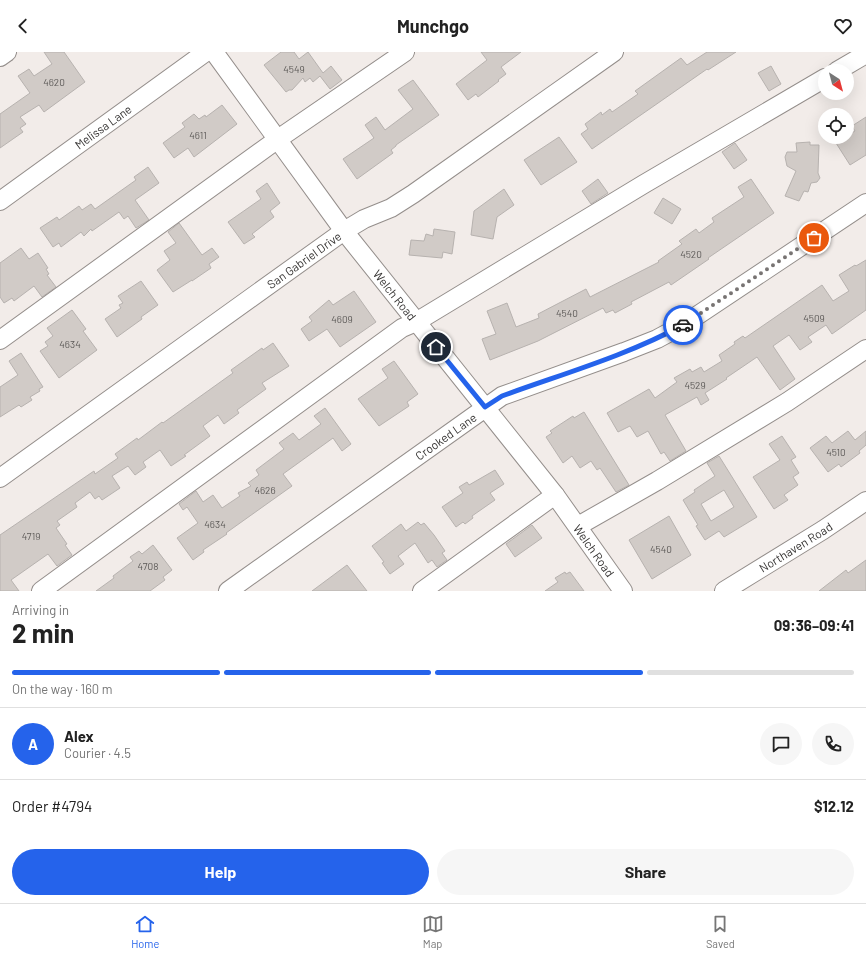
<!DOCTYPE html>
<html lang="en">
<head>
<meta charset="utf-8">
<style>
  :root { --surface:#fff; --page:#f6f6f6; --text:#222; --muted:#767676; --line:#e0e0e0; --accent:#2563eb }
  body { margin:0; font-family:Barlow,sans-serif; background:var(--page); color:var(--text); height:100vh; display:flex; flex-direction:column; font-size:15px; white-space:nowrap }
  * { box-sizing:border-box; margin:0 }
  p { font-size:13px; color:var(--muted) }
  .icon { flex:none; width:22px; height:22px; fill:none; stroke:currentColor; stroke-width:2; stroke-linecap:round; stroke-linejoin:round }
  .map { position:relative; height:539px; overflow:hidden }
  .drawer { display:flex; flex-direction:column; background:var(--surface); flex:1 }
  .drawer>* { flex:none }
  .needle { width:26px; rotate:144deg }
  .buttons { position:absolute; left:818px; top:12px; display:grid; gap:8px }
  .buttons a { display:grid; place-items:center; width:36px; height:36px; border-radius:50%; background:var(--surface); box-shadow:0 4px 16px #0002; font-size:20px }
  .pin { position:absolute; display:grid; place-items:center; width:34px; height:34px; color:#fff; margin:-17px; border:2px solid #fff; border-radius:50%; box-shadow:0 1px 4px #0007 }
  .courier { position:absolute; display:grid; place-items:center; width:40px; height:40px; margin:-20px; border:3px solid #2563eb; border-radius:50%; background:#fff; color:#222; box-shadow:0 1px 5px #0007 }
  .headline em { font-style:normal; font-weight:700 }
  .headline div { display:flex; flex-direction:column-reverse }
  .headline { display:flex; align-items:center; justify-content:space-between; height:68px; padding:0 12px }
  h1 { font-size:26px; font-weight:700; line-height:30px }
  .bar { display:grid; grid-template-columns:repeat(4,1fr); gap:6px 4px; align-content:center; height:48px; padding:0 12px }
  .bar i { height:5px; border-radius:3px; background:var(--line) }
  .bar .current { background:var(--accent) }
  .bar p { grid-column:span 4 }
  .line { display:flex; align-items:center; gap:10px; padding:0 12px; border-top:1px solid var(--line) }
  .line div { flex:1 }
  .round { display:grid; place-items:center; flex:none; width:42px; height:42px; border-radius:21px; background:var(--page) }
  .action { display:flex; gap:8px; margin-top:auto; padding:8px 12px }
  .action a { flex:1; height:46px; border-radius:24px; background:var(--accent); color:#fff; font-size:16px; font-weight:700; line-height:46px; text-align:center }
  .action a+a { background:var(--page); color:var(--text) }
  header { display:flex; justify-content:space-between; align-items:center; height:52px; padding:0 12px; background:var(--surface); font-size:18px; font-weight:700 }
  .tabs { display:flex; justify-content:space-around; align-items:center; height:56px; border-top:1px solid var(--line); background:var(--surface); font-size:11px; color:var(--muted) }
  .tabs a { display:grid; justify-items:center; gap:2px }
  .tabs .current { color:var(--accent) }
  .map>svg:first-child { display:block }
</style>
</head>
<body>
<header><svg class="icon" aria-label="back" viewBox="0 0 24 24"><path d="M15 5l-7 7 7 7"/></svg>Munchgo<svg class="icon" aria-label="heart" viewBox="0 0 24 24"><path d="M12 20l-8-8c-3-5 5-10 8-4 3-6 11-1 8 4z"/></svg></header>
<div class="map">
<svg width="866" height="539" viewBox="0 0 866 539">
  <rect width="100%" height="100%" fill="#f2ece9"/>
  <path fill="#d1cbc7" stroke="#b7b2af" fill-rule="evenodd" d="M44,0H64L85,30L44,60L39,53L20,65L26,72L20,76L23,80L0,96V62L30,41L18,24L29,17L34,24L52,12Z
    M281,0H294L299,7L308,0L323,21L331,14L342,28L330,37L320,24L313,30L310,26L305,30L303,26L292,38H289L286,40L264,13Z
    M481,0H521L501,15L506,22L498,28L499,29L478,45L476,42L468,48L456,32L487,8Z
    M707,0H736L708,18L707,17L592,97L581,82L588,77L585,72L601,60L602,63L610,57L612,60L638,42L635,39L681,6L687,13Z
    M771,14L781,32L769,39L758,21Z
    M413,28L439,63L396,93V94L391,98L393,101L357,127L343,107L374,86L365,73L376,65L385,78L413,57L398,38Z
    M222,53L237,72L194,105L188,96L174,106L163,91L185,75L182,71L194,62L199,67L205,63L206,65Z
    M866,65V103L850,113L836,91L845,85H847V84L855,79L852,74Z
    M559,85L577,110L541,133L524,108Z
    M810,90V93H819L818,121L820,126L817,130L811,131L808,140L804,139L799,149L785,144L796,119L787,114L785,105L787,100H797L796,91Z
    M735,91L747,108L734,117L722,100Z
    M148,115L159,131L135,148L149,168L136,176L128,164L124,167L119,160L92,179L91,177L84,184L81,180L61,195L59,191L53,195L40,176L57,165L59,168L79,154L82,158L91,152L95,157L136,128L134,125Z
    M598,127L608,141L591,152L582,139Z
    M751,127L774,161L708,206L709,207L671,233L669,230L631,250L632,252L615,261L613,258L606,261L603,256L538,289L490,308L482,287L496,282L487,259L507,251L516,275L539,266L538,262L586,237L590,245L659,210L658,209L682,192L679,189L696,177L699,181L714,170L712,166L744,145L738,135Z
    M267,131L280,151L270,159L274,165L252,182L255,185L244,192L228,170L261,147L256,139Z
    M504,137L514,153L497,165L493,187L471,183L474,159Z
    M663,146L681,157L672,172L654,161Z
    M179,171L202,203L212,196L219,205L209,212L211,216L192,229V228L173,240L157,218L170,208L164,199L176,191L168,180Z
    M434,177L455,180L452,202L443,200L442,206L409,203L411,188L424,189L426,182L433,184Z
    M21,196L29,207L38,201L48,216L46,217L49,222L47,223L56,235L42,245L34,234L14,249L12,246L4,251L0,245V211Z
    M866,208V258L832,282L826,273L808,285L812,290L800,298L789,283L773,294L795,327L780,338L757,305L726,326L727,327L705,341L709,348L701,353L697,345L665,363L686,399L670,409L664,400L661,402L648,379L637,385L630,374L618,380L607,361L649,337L655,346L677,330L674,326L690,317L692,320L701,315L704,320L722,309L719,303L735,292L734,290L743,284L745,286L822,233L833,249L849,239L839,223L855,213L856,214Z
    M141,229L158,253L141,265L142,267L117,285L105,267L121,256L119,253L123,251L118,244Z
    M354,239L376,270L340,295L327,277L309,289L301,277L312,269L309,265L329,248L333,253Z
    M72,258L86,277L83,279L97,298L59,326L40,299L48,294L45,290L53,284L47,276Z
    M273,291L289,314L262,331L266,337L237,358L239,361L224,372L218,363L203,374L210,384L184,403L186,404L171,414L160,398L143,410L146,415L135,423L128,414L112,424L120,436L102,448L99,444L95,447L90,440L75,451L77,455L57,469L60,473L56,476L67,492L65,493L72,503L57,514L48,502L11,528L19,539H0V483L94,419L95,422L118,406L115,402L137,386L138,388L162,370L163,371L233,321L231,318L262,296L263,298Z
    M21,301L43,335L39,337L40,339L30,345L32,348L21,355L19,353L0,365V335L18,323L9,309Z
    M394,309L418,342L407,350L409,354L379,374L358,347L388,326L382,317Z
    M325,356L351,392L342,399L333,386L283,422L292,434L226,481L227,482L203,498L204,500L193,508L177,486L198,471L187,455L183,458L179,452L196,439L203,450L213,443L222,456L240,444L238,441L251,434L248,431L259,423L256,418L284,397L279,391L293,381L299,388L321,372L314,364Z
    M584,360L629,433L616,440L600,416L597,418L591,409L580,416L572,404L563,411L546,385L552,381L550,379L573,364L574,366Z
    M848,379L855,388L866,379V393L859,399L860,401L841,415L839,412L828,420L810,396L826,384L832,391Z
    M782,384L796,405L791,408L799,421L793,425L798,433L784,443L788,448L774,457L753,425L780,408L769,392Z
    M719,404L757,465L724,485L719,479L705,488L696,474L698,473L683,448L695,440L694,438L715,424L707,411ZM724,438L734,455L711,469L701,452Z
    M495,418L504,432L490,441L495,448L472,464L473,466L465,472L463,470L456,475L442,455L463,441L459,435L467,430L469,433Z
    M669,464L691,503L652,527L629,488Z
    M418,470L421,473L424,471L434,483L445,499L442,501L447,508L437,515L432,508L428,511L415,491L398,504L404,512L390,522L382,511L384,510L372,494L401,472L406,479Z
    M532,473L542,486L515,505L506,492Z
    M153,493L172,518L163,525L165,528L150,539H96L114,526L113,524L133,509L130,505L139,499L142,502Z
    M866,508V539H819L846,518L848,521Z
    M347,513L367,539H312Z
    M565,520L566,522L570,520L584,539H545L558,530L555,526Z"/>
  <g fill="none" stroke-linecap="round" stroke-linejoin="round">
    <defs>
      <g id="minor">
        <path id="s1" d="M214,0L344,179L555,443L623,539"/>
        <path d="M0,5L7,0"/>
        <path d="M837,19L866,2"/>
        <path id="s2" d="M0,149L206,0"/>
        <path d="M0,288L278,87L405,0"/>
        <path id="s3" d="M0,426L344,179L364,167L391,156L413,142L614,0"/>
        <path d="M578,474L657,429L787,350L866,297"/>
        <path d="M41,539L402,276L416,270L644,132L825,26"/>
        <path id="s4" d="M228,539L502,344L624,300L657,287L683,273L866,151"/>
        <path d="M422,539L555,443"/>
        <path id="s5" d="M724,539L823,478L866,449"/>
      </g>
    </defs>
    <use href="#minor" stroke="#948e8b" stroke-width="20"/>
    <use href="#minor" stroke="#fff" stroke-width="18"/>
  </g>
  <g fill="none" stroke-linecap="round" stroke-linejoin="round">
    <path stroke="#787473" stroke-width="4" stroke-dasharray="0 7.2" d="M683,273L814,186"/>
    <path stroke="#2563eb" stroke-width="5" d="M436,295L485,355L502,344C562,322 626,304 683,273"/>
  </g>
  <g text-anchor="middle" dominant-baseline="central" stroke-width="3" stroke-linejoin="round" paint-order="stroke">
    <g font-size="10" fill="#5d5a58">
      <text x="294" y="17">4549</text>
      <text x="54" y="30">4620</text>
      <text x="198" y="83">4611</text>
      <text x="691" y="202">4520</text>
      <text x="567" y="261">4540</text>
      <text x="814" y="266">4509</text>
      <text x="342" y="267">4609</text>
      <text x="70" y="292">4634</text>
      <text x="695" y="333">4529</text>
      <text x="836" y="400">4510</text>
      <text x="265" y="438">4626</text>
      <text x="215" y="472">4634</text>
      <text x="31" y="484">4719</text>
      <text x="661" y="497">4540</text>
      <text x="148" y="514">4708</text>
    </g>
    <g font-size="12" fill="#363433" stroke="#f2ece9">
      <text stroke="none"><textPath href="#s2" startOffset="127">Melissa Lane</textPath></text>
      <text stroke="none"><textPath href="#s3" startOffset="374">San Gabriel Drive</textPath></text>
      <text stroke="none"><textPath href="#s1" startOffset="303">Welch Road</textPath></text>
      <text stroke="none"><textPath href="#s4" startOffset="267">Crooked Lane</textPath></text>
      <text stroke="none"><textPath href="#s5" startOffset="84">Northaven Road</textPath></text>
      <text stroke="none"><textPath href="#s1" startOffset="627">Welch Road</textPath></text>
    </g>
  </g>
</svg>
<div class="buttons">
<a><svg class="needle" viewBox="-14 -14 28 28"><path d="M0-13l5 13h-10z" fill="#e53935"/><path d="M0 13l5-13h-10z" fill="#767676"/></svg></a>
<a><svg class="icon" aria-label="locate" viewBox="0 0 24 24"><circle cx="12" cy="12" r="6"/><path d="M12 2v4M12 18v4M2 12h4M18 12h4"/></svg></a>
</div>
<div class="pin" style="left:814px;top:186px;background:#ea580c"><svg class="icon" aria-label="bag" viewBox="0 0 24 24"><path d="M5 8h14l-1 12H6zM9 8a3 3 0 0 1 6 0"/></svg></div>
<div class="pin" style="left:436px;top:295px;background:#1f2937"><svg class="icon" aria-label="home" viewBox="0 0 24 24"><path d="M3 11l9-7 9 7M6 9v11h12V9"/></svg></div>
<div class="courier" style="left:683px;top:273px"><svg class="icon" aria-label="car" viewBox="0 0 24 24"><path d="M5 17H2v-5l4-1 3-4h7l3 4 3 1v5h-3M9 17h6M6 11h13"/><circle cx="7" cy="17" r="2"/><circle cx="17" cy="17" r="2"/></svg></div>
</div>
<section class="drawer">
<div class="headline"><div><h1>2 min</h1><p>Arriving in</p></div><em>09:36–09:41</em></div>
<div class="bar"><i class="current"></i><i class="current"></i><i class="current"></i><i></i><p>On the way · 160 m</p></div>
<div class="line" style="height:72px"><b class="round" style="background:var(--accent);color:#fff">A</b><div><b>Alex</b><p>Courier · 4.5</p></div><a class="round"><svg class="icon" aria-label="chat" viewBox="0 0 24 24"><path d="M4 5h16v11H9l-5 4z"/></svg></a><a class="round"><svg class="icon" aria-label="phone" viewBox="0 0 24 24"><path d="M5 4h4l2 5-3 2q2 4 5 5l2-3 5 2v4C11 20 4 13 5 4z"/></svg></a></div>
<div class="line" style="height:52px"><div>Order #4794</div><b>$12.12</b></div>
<div class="action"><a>Help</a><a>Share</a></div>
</section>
<nav class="tabs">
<a class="current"><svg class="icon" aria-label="home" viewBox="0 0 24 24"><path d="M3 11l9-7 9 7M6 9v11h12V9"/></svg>Home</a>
<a><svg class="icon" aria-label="map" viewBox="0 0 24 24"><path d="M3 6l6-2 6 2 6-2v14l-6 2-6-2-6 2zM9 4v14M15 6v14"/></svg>Map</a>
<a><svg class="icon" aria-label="saved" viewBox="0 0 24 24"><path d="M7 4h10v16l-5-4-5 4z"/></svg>Saved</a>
</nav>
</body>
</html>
